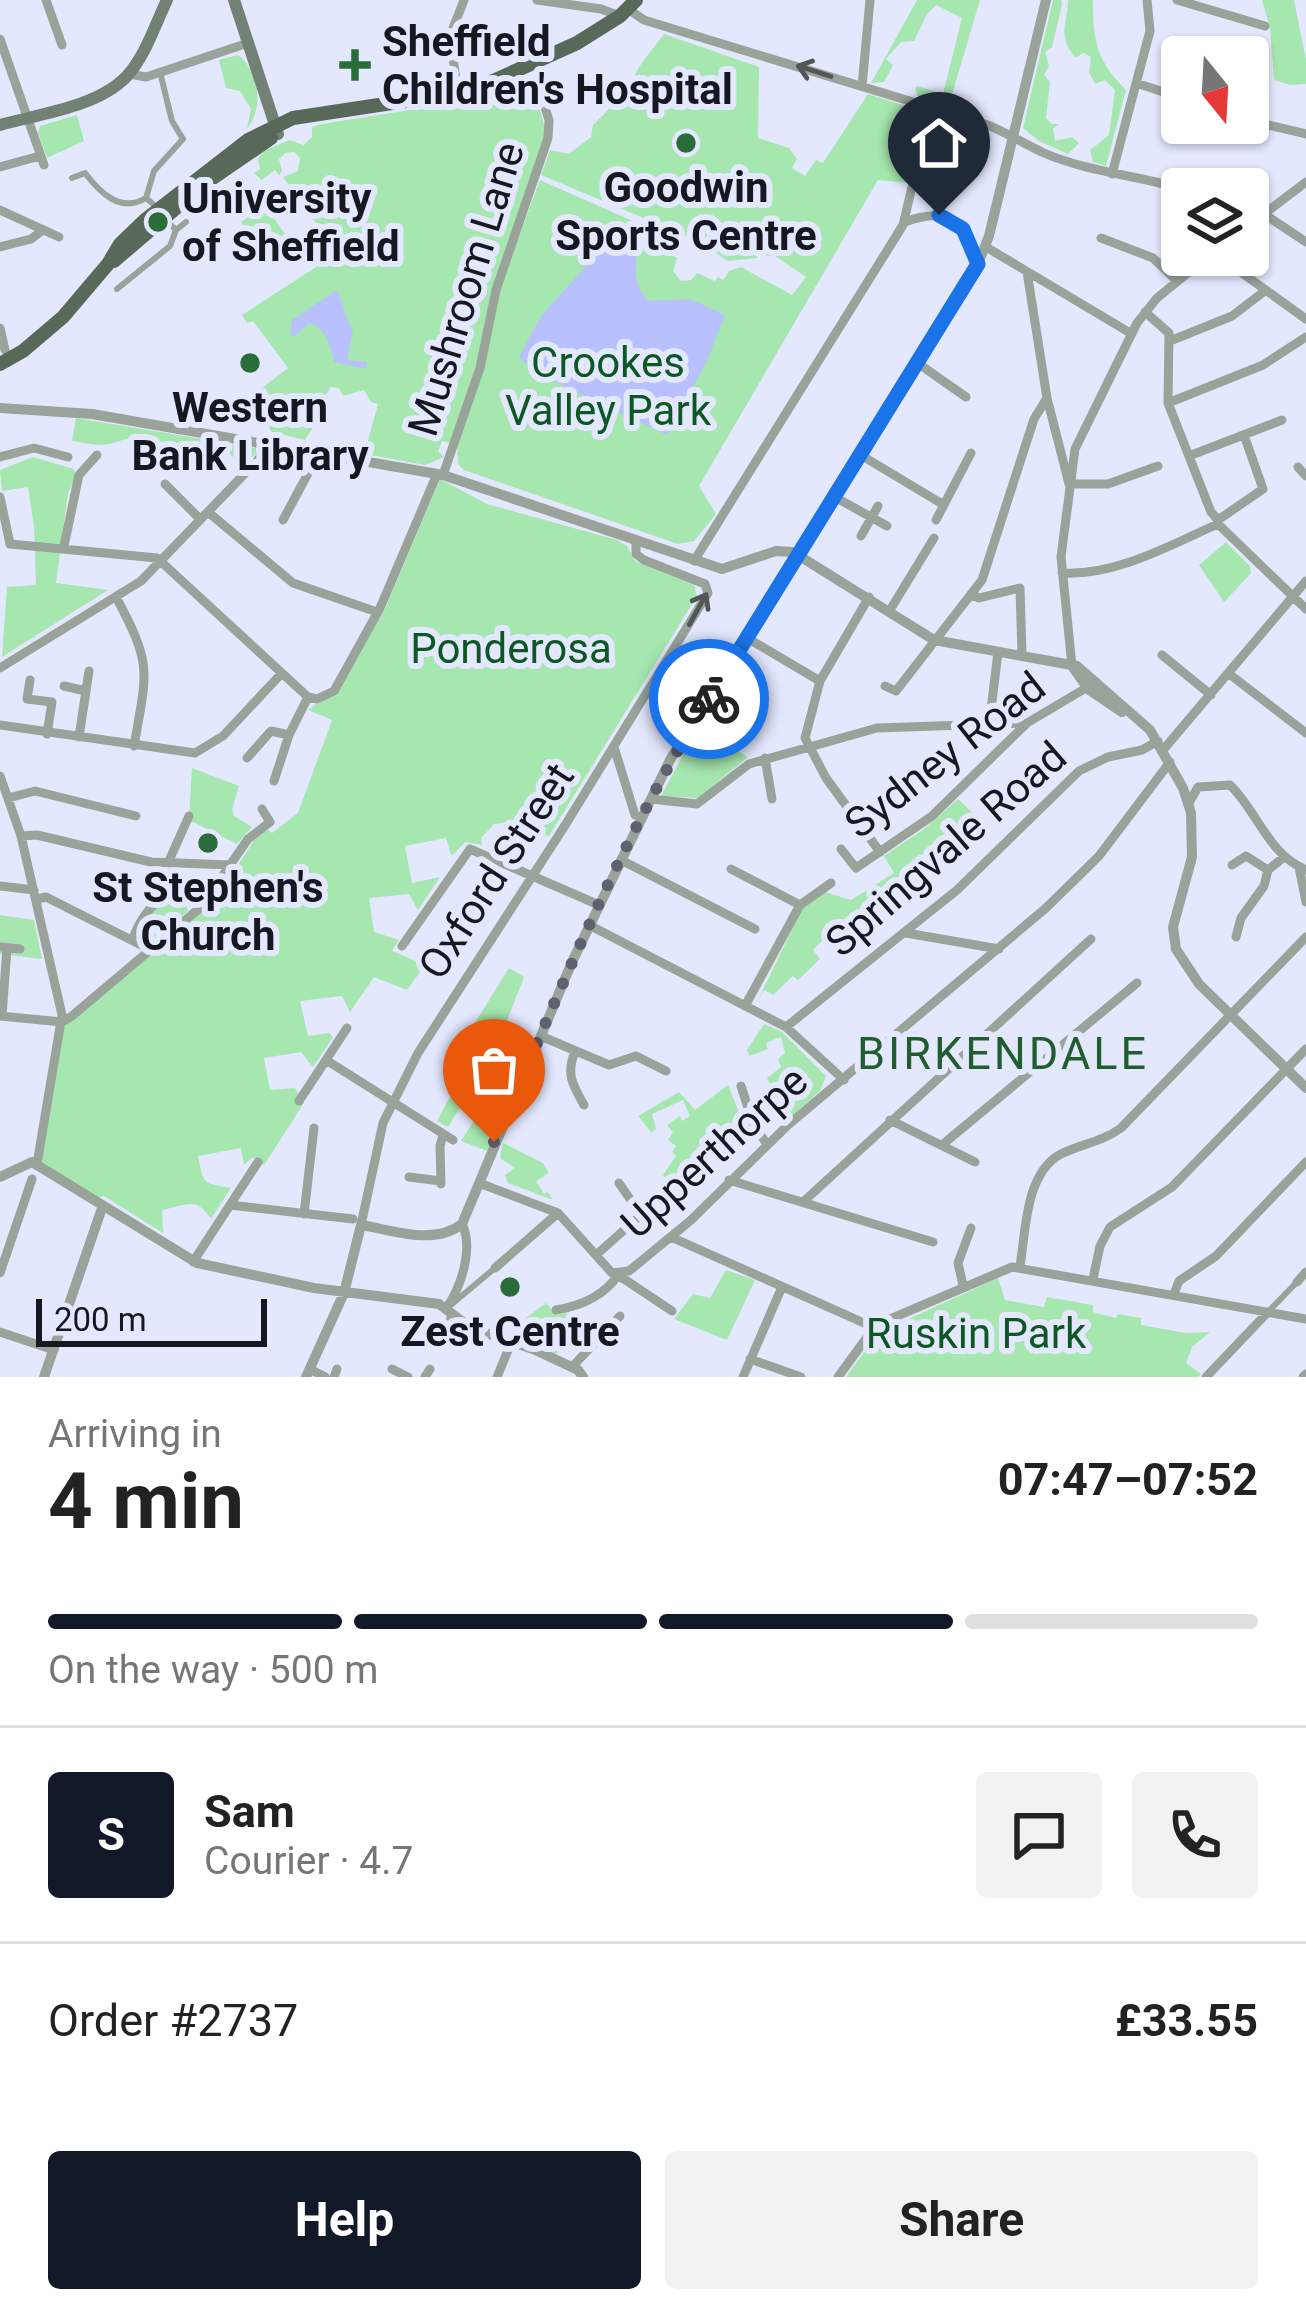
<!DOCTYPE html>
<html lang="en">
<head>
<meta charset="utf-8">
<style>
  :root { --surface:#fff; --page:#f2f2f2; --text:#222; --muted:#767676; --line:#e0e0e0; --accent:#111827 }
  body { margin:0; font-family:Roboto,sans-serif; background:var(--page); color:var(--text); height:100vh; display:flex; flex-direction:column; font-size:45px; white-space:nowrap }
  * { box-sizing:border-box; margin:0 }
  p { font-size:39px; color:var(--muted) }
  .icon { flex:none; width:66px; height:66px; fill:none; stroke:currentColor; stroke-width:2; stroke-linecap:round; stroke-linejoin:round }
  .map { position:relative; height:1377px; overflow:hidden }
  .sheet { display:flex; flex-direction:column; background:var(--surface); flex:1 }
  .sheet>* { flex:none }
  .needle { width:78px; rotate:162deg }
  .fabs { position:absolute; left:1161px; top:36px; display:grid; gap:24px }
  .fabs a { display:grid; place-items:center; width:108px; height:108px; border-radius:12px; background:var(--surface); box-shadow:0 3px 9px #0004; font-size:60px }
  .scale { position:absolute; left:36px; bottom:30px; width:231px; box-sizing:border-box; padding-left:12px; border:6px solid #161821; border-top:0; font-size:33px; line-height:42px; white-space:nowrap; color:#161821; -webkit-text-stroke:9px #e4e8fe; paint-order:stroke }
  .pin { position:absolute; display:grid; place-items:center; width:102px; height:102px; color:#fff; margin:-123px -51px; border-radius:50% 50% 50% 0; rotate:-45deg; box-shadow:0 0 12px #0007 }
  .pin .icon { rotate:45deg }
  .courier { position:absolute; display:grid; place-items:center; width:120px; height:120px; margin:-60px; border:9px solid #1a73e8; border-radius:50%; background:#fff; color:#222; box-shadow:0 3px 15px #0007 }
  .summary em { font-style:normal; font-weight:700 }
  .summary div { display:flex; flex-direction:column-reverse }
  .summary { display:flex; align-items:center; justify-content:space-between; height:204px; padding:0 48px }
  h1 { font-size:78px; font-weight:700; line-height:90px }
  .bar { display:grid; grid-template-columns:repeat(4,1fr); gap:18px 12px; align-content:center; height:144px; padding:0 48px }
  .bar i { height:15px; border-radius:9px; background:var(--line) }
  .bar .selected { background:var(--accent) }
  .bar p { grid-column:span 4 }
  .line { display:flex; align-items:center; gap:30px; padding:0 48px; border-top:3px solid var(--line) }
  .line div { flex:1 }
  .round { display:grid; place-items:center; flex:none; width:126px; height:126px; border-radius:12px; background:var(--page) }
  .primary-button { display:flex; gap:24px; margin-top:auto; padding:24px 48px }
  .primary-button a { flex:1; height:138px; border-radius:12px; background:var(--accent); color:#fff; font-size:48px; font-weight:700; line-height:138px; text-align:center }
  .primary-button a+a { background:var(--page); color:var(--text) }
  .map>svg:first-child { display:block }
</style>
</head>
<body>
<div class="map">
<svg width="1306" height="1377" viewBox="0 0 1306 1377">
  <rect width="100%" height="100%" fill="#e4e8fe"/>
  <path fill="#a5e7ae" d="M917,0H980L951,98L942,104L918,97L915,89L917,86L943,94L962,18L936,5L927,14L914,41L901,42L886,59L893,65L884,82L871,83Z
    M1053,0H1061L1062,5L1052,47L1045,52L1049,66L1044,75L1050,82L1046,118L1052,124H1060L1053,128L1055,141L1072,137L1079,143L1068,154L1039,141L1023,128Z
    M1068,0H1093C1093,42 1097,61 1126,90L1106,166L1093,162L1090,150L1109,135L1115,90L1105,80L1095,84L1089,72L1091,57L1083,53L1076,58C1057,36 1067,26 1068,0Z
    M1262,0H1294L1306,60V84L1290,85L1274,80L1270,28Z
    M664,34L759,67L758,138L789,148L797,159L792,168L805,176L816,160L823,163L868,94L915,109L923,117L910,183L878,180L699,486L716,514L694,541L678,544L464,470L458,464L457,441L501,285L540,180L671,238L664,250L677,258L673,271L681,281L691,280L697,273L715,281L718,277L723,280L729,271L741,267L792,295L806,277L775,256L759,255L755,244L757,258L728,261L696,240L541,175L550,150L569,154L591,137L593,125L613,105L616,108L641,64Z
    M238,55C258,69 265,109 247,128L251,109L240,91L226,88L219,60Z
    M500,93L539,106L546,132L477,369L450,443L442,441L438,451L444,457L425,465L370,455L366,448L378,404L371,402L364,390L343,396L339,388L331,387L326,394L330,402L305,440L272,432L249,398L288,368L253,321L247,323L242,315L327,260L319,227L283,177L298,171L300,158L294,152L285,153L279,159L282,171L279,175L275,170L262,180L254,173L260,169L258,159L264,151L289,140L304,145L312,137V127L322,124L447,104L457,107L471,104L475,97Z
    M77,115L84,141L47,158L38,133L40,126Z
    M265,205L289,240L265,257L241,222Z
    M76,418L256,448L257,452L240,471C235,441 198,448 176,445C159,443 146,437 129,439C119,440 111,445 101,445C92,445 82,442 72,441Z
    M33,457L74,469L76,478L68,493L56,583L108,590L2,657L7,587L36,585L34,527L28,487L2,491L0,470Z
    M440,479L487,504L617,540L627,546L635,561L694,585L697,596L549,836H546L541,818L494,824L481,838L482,845L465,842L454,854L451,855L446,838L405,846L412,883L440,877L418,910L409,894L369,898L374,932L399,940L392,951L425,965L407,990L374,977L350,1012L342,996L300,1001L308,1036L329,1033L333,1037L313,1067L301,1052L264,1058L270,1090L295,1088L304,1103L264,1165L252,1158L244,1165L241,1148L198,1156C204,1188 204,1182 231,1188L211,1219C196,1196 187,1205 162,1210L163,1233L104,1196L90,1198L40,1162L62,1027L201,907L216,900L258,834L268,830L272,833L298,813L332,720L308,710L334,691L384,611Z
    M1226,542L1250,566L1251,573L1224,602L1199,565Z
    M698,727L748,757L698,798L661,796Z
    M192,768L239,786L232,809L234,816L252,827L237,844L189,820Z
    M958,799L980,820L921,878L834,948L825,938L813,950L820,959L798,980L793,976L773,995L764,990L756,1004L802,909L825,892L851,900L894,873L884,856L924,829Z
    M170,900L185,902L188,911L152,941H144L139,934L147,914Z
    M0,915L34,920L42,959L0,954Z
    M509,968L524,977L503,1031L524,1034L523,1040L534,1045L487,1151L461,1141L475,1119L459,1109L448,1127L437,1121L454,1089L474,1100L486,1082L446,1059L462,1033L468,1034Z
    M764,1024L782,1032L826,1076L820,1091L787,1120L767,1078L781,1067L778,1059L785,1053L781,1037L766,1043L768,1049L749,1056L747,1050Z
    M728,1085L742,1120L715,1140L729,1161L706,1147L683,1186L692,1193L685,1201L663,1175L676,1156L672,1152L676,1146L668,1140L673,1132L667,1125L680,1116L682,1121L690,1116L683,1100L652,1114L656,1129L651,1132L638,1116L679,1092L695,1110Z
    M503,1143L543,1163L549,1173L536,1181L544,1194L548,1192L553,1200L508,1183L505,1175L515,1168L500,1158Z
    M726,1270L755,1280L727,1340L674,1319L693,1294L710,1298Z
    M998,1278L1005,1300L1044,1307L1047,1297L1093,1305V1312L1116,1318L1118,1314L1141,1318V1325L1185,1333L1210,1332L1192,1347L1186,1363L1201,1374L1198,1377H846L878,1333Z
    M546,1303L556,1315L571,1312L573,1320L569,1331L574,1334L556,1354L509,1331Z"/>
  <path fill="#b8c1fe" d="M613,236L637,251C635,272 634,288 649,301L690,299L725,315L707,361L667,435L538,374L519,357L541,316Z
    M337,290C341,294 345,319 353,330L347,360L367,362L366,369L334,362C331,347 326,327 309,323L295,336L290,335L292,320Z"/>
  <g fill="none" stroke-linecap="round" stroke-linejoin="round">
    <path stroke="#99a39a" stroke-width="6" d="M72,178L85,173C101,194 121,213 146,198L153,204
      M146,198L154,171L183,139L172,121L160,72
      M176,230L186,222
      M117,289L170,246L176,230L171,225
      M452,1304L495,1268
      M1268,1312L1297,1282"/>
    <path stroke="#99a39a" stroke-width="9" d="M46,0L62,45
      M537,0L601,9L620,16
      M1177,0L1265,26
      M628,9L644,20L985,124C1006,132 1024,144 1044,153C1088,172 1137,175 1182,189
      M0,39L44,165
      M129,74L146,77L248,43
      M1136,83L1182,98
      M862,86L870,0
      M458,94L450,36L464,0
      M1248,120L1306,134
      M0,167L40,156
      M1112,174L1150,31L1147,0
      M1248,209L1264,214L1306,242
      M0,210L59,237
      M905,222C952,205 963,223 978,264
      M1248,226L1306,182
      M1101,238L1153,258L1177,281
      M0,247L31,239L43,230
      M986,247L1132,334
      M1217,255L1306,319
      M1027,272L1047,398L1069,484H1108L1158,466
      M1145,312L1169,333L1168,403L1211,512L1218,520L1263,489L1244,435
      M0,328L5,350
      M1170,341L1232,316L1266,290
      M916,362L966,397
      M1168,403L1263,365L1306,337
      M859,454L944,505
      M1189,456L1282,420
      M0,457L34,448L68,457
      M1298,467L1306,476
      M443,475L480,368L496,290L548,138L549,120L544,104L504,88L499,80
      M165,484L200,519
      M833,496L887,526
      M0,497L10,544L157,558L308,697L317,699L334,691L380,608L437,474
      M208,512L293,583L377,612
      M283,520L319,453
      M936,520L971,453
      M861,536L878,506
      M64,546L79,475L97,455
      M694,561L903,225L931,106
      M1062,573C1116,576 1170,545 1218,524L1306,609
      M972,595L979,598L1020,588L1022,655
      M116,597C153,666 147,671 134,746
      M869,597L820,681L805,738L826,778L880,852
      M890,610L934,538
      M747,638L820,681
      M1162,655L1211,695
      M1072,666L1061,557L1075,449L1137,323L1157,298L1210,255
      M0,668L141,581L257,461L269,443
      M1228,673L1306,733
      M30,680L27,699L52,702L47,734
      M64,686L86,691
      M885,686L896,691L982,580L1034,419L1047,398
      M991,710L998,652
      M0,725L195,753L223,736L282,673
      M79,737L89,671
      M614,747L635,815
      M1163,750L1306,581
      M247,758L271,731L289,735
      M765,758L772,799
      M0,776L21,836L62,1015L37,1164
      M274,781L289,735L308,697
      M8,798L35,791L136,816
      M651,799L697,804L749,764L877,728L1027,723
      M1189,803L1198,787L1230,785C1258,812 1267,853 1306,870
      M21,836L37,835L151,862L231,865
      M841,849L856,868L932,816L1027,723L1091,685
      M621,860L755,929
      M168,863L189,816
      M1232,865L1246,856L1268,870L1284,857
      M1299,867L1306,902
      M731,869L800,905
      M0,886L34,890
      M37,899L46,897L149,949
      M589,925L786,1027L844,1080
      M906,933L999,949
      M1236,937L1241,918L1264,886L1268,870
      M133,938C145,908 167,880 201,907
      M402,946L470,849L599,905
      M0,947L20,949
      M745,1006L800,905L831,883
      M0,1016L62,1022L72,1016L201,907L248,839L270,822L262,809
      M2,1016L7,948
      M786,1027L957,890L1079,771L1108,757L1142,750L1158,741
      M543,1037L609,1065L636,1056L666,1071
      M575,1051C566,1074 572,1084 584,1105
      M326,1060L453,1140
      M741,1086L754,1126L767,1144
      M299,1101L347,1028
      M890,1120L975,1162
      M942,1145L1137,983
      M409,1177L441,1181
      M729,1180L933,1242
      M479,1183L558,1213L612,1273L629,1271L690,1221L788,1125L1046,908L1099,856L1170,762
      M441,1184L440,1146L443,1135
      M803,1202L1091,939
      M230,1205L353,1219
      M304,1214L314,1128
      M361,1225L383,1123L418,1053L564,827L708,593L705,584L644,560L636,554V540
      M671,1237L873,1327
      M596,1255L641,1215L619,1183
      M193,1262L258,1162
      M1020,1266C1026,1231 1025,1173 1061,1154C1081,1144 1102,1142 1121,1128L1306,937
      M495,1268L558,1213
      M0,1273L32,1179
      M1093,1279L1100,1246L1110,1227L1172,1187L1306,1049
      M1297,1282L1306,1272
      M963,1285L958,1263L971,1228
      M1174,1294L1179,1281L1216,1256L1306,1162
      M446,1309C461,1287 474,1249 462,1224
      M556,1310C580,1306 604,1296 618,1275L672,1311
      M0,1332L54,1350
      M412,1337L442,1344L452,1315
      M750,1359L801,1377
      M572,1367L620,1316
      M310,1369L325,1377
      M392,1369L408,1377
      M334,1377L337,1369
      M425,1377L430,1369
      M497,1377L511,1343
      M743,1377L782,1287
      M838,1377L876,1325L1012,1267L1306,1319
      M1206,1377L1268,1312
      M1303,1377L1306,1374"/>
    <path stroke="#99a39a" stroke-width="10" d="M0,408L92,414L443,475L722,569L776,551L793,552L934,640L1077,666L1150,730L1183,788L1191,813L1192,857L1173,927L1176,949L1199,984L1306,1088
      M1072,666L1088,689L1122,712
      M0,1177L32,1162L197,1263L314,1288L439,1304L471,1328L533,1349L578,1370L583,1377
      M44,1377L102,1208
      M306,1377L344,1293L361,1225C393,1230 434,1246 462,1224L572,962L670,760L978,264L989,236L1046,0"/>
    <path stroke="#738174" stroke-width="12" d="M234,0L278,134
      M0,125C39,114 97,107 126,77C145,57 155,25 167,0"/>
    <path stroke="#586959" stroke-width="14" d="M114,261L204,184L271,138
      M0,364L23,351L63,317L108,264L120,244L145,220L248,140L293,118L471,91L577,43L620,16L636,0"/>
  </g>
  <defs><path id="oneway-shaft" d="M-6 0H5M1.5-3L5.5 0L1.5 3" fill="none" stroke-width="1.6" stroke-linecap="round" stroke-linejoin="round" transform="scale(3)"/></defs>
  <g stroke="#515757">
    <use href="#oneway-shaft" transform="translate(814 71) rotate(-162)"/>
    <use href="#oneway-shaft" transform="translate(698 609) rotate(-61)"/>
  </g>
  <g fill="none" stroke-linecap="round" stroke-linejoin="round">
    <path stroke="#5e616e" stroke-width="12" stroke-dasharray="0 21.6" d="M494,1142C560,992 621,837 709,699"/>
    <path stroke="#1a73e8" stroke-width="15" d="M709,699L978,264L963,229L939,215"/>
  </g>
  <g fill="#2a6d38" stroke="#e4e8fe" stroke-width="4.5">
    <path d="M349 47h12v12h12v12h-12v12h-12v-12h-12v-12h12z"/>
    <circle cx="686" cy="143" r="12"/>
    <circle cx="158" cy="222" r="12"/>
    <circle cx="250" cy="363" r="12"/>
    <circle cx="208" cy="843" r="12"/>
    <circle cx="510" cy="1287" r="12"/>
  </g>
  <g text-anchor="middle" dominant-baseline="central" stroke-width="12" stroke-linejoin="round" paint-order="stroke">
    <g font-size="42" font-weight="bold" fill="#161821" stroke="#e4e8fe">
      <text x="382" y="41" text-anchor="start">Sheffield<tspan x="382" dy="48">Children's Hospital</tspan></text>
      <text x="686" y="187">Goodwin<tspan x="686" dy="48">Sports Centre</tspan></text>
      <text x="182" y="198" text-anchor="start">University<tspan x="182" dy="48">of Sheffield</tspan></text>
      <text x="250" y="407">Western<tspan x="250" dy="48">Bank Library</tspan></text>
      <text x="208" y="887">St Stephen's<tspan x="208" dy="48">Church</tspan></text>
      <text x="510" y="1331">Zest Centre</text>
    </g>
    <g font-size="42" fill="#161821" stroke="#e4e8fe">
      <text transform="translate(466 289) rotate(-73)">Mushroom Lane</text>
      <text transform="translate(945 755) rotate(-38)">Sydney Road</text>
      <text transform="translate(946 849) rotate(-41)">Springvale Road</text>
      <text transform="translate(496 871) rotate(-57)">Oxford Street</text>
      <text transform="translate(714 1152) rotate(-42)">Upperthorpe</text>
    </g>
    <g font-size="42" fill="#0c5722" stroke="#e4e8fe">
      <text x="608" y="362">Crookes<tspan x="608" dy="48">Valley Park</tspan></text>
      <text x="511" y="648">Ponderosa</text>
      <text x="976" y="1333">Ruskin Park</text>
    </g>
    <g font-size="45" letter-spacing="3" fill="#205e2e" stroke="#e4e8fe">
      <text x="1003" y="1053">BIRKENDALE</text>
    </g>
  </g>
</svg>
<div class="fabs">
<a><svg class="needle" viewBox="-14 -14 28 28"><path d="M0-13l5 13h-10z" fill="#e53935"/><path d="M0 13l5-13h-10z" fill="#767676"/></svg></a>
<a><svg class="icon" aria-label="layers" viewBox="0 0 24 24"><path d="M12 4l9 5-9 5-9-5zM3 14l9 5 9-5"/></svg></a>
</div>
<div class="scale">200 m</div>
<div class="pin" style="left:494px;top:1142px;background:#ea580c"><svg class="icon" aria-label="bag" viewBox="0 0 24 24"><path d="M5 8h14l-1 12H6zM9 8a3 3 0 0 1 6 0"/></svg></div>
<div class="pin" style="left:939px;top:215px;background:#1f2937"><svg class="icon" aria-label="home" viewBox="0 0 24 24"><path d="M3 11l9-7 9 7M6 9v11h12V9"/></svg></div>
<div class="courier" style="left:709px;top:699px"><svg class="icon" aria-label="bike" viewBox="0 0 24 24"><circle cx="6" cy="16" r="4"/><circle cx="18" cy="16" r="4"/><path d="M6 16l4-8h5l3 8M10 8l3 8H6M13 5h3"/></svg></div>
</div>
<section class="sheet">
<div class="summary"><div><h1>4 min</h1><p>Arriving in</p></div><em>07:47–07:52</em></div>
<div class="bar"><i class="selected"></i><i class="selected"></i><i class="selected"></i><i></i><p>On the way · 500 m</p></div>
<div class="line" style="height:216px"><b class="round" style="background:var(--accent);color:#fff">S</b><div><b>Sam</b><p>Courier · 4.7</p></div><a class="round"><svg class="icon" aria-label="chat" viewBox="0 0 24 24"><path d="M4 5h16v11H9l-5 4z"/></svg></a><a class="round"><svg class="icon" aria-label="phone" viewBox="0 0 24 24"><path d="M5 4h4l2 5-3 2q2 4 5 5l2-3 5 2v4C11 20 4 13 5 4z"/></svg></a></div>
<div class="line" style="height:156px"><div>Order #2737</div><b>£33.55</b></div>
<div class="primary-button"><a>Help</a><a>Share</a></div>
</section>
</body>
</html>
